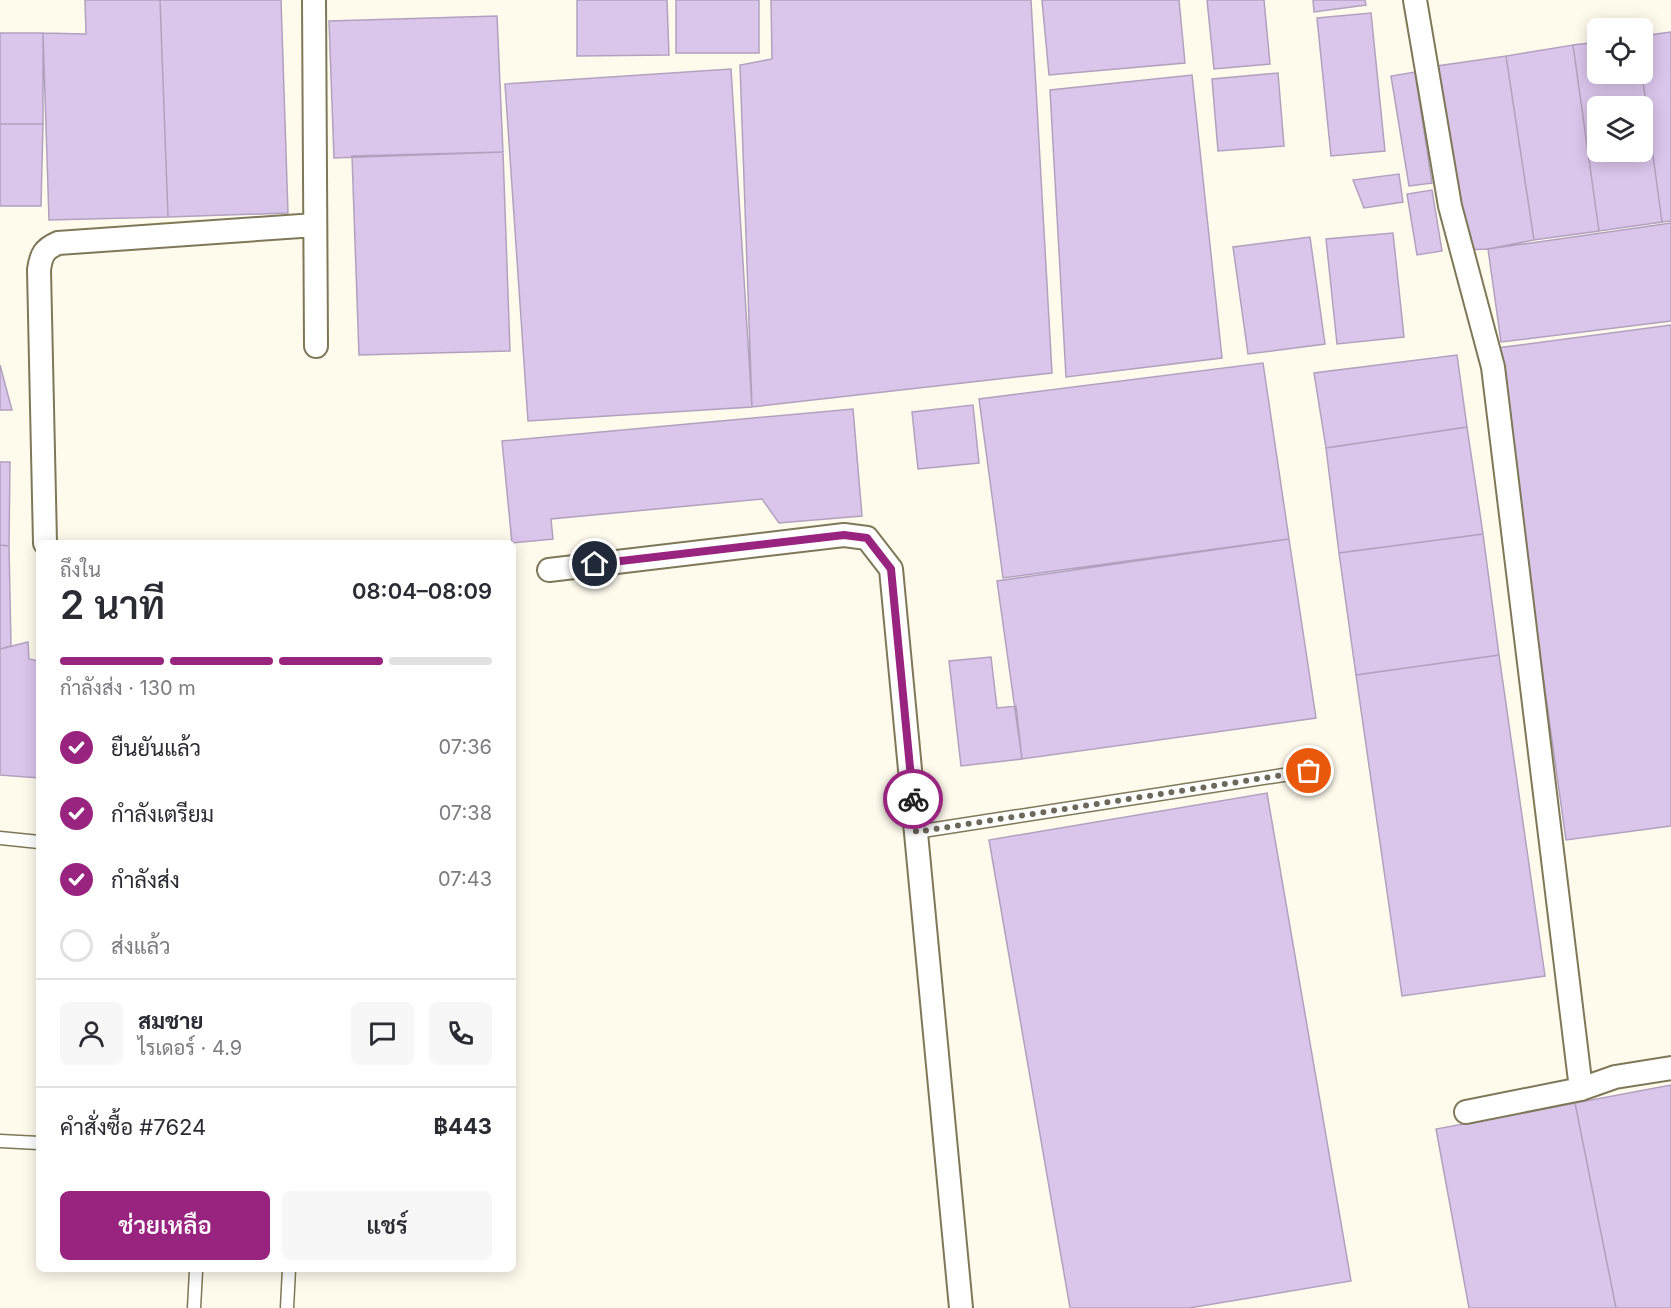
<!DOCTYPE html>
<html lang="th">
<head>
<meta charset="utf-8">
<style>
  :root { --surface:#fff; --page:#f7f7f7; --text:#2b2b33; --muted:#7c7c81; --line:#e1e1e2; --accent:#992480 }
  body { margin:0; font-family:Inter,Sarabun,sans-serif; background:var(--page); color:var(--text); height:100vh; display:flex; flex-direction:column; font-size:22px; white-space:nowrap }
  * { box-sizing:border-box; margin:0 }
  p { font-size:20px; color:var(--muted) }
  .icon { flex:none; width:33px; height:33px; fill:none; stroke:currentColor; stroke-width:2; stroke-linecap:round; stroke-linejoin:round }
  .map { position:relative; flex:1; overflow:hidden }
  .panel { position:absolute; left:36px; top:540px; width:480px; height:732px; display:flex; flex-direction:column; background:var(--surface); border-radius:9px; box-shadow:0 3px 15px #0003 }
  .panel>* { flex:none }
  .controls { position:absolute; left:1587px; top:18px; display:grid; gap:12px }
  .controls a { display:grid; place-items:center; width:66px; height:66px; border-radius:9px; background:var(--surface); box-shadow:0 3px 15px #0003; font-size:30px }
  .pin { position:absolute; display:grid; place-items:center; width:51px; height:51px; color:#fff; margin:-26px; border:3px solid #fff; border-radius:50%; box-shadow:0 2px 6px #0007 }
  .courier { position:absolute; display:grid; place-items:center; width:60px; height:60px; margin:-30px; border:4px solid #992480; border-radius:50%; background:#fff; color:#222; box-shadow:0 2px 8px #0007 }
  .summary em { font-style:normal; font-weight:600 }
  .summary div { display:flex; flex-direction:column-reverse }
  .summary { display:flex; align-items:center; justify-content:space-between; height:102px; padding:0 24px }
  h1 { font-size:39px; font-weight:600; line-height:45px }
  .bar { display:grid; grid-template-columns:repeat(4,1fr); gap:9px 6px; align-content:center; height:72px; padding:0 24px }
  .bar i { height:8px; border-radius:4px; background:var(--line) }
  .bar .current { background:var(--accent) }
  .bar p { grid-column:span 4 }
  .line { display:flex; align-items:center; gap:15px; padding:0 24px; border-top:2px solid var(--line) }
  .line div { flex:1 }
  .round { display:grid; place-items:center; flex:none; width:63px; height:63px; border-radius:9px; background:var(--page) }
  ol { padding:0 24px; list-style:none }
  li { display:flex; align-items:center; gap:18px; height:66px }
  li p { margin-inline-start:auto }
  li .icon { padding:6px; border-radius:50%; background:var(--accent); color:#fff; stroke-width:4 }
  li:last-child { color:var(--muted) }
  li i { width:33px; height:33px; border:3px solid var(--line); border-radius:50% }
  .primary-button { display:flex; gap:12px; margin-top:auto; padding:12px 24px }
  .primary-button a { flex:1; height:69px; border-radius:9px; background:var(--accent); color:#fff; font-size:24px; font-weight:600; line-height:69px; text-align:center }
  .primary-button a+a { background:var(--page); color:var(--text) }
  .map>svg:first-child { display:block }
</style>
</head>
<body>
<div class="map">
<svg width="1671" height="1308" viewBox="0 0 1671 1308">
  <rect width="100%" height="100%" fill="#fefbed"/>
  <path fill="#dac5eb" stroke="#b1a1bf" stroke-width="1.5" fill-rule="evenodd" d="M85,0H160L168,217L49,220L43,33L86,34Z
    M160,0H281L288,213L168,217Z
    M577,0H667L669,55L577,56Z
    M676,0H759V53H676Z
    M771,0H1031L1052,373L752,407L740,65L772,59Z
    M1042,0H1179L1185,63L1049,75Z
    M1207,0H1264L1270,64L1214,69Z
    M1313,0H1365L1366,5L1314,12Z
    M1371,13L1385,151L1331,156L1317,18Z
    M497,16L503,152L334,158L329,21Z
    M1671,32V221L1662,222L1642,74V36Z
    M0,33H43V124H0Z
    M1598,42V74H1642L1662,222L1599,231L1573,45ZM1598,106H1642V152H1598Z
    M1573,45L1599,231L1534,240L1506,56Z
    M1506,56L1534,240L1488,249L1465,250L1437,66Z
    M731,69L752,407L528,421L505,84Z
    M1415,72L1432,183L1409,186L1391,76Z
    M1278,73L1284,146L1218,151L1212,79Z
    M1192,75L1222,358L1066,377L1050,90Z
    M0,124H43L41,206H0Z
    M503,152L510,351L359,355L352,156Z
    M1399,174L1403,202L1364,208L1353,180Z
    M1432,190L1442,251L1417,255L1407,194Z
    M1671,223V321L1501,342L1488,249Z
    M1393,233L1404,337L1337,344L1326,239Z
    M1310,237L1325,344L1248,354L1233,247Z
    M1671,325V826L1566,840L1497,348Z
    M1457,355L1467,427L1326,448L1314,373Z
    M1263,363L1289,539L1003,578L979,399Z
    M0,365L12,410H0Z
    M973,405L979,463L918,469L912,412Z
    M853,409L862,516L779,523L762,499L551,519L553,539L512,543L502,441Z
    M1467,427L1483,534L1339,553L1326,448Z
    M0,462H10L9,546L0,545Z
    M1483,534L1499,655L1356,675L1339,553Z
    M1289,539L1316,718L1022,759L997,581Z
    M0,545L9,546L11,646L0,649Z
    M28,642L29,659L39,661V778L0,775V649Z
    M1499,655L1545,976L1402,996L1356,675Z
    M991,657L997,708L1016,706L1022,759L961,766L949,661Z
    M1267,793L1351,1281L1189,1308H1070L989,840Z
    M1671,1085V1308H1616L1575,1103Z
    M1575,1103L1616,1308H1469L1436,1129Z"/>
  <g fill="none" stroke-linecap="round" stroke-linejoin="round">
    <defs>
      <path id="lane" d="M916,832L1309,771
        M0,838L39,842
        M0,1141L39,1143
        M194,1308L196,1271
        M287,1308L289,1269"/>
      <path id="street" d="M314,0L316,346
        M1415,0L1450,206L1493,367L1581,1089
        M45,543L39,270C41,255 44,249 58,243L315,225
        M549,570L844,535L867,538L891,569L961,1308
        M1466,1112L1581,1089L1615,1077L1671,1068"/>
    </defs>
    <use href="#lane" stroke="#7f7858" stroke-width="15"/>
    <use href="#street" stroke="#7f7858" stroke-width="26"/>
    <use href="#lane" stroke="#fff" stroke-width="12"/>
    <use href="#street" stroke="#fff" stroke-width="22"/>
  </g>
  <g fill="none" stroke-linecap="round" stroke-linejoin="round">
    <path stroke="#6c695b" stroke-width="6" stroke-dasharray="0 10.8" d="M913,799L916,832L1309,771"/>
    <path stroke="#992480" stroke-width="8" d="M595,564L844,535L867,538L891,569L913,799"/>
  </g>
</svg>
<div class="controls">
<a><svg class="icon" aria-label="locate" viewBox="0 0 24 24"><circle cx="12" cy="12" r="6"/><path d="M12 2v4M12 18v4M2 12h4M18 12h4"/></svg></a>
<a><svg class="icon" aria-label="layers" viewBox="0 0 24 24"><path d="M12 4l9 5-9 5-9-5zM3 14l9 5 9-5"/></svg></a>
</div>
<div class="pin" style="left:1309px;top:771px;background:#ea580c"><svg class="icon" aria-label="bag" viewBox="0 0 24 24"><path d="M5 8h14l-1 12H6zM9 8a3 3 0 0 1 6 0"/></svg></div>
<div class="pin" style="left:595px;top:564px;background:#1f2937"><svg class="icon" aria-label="home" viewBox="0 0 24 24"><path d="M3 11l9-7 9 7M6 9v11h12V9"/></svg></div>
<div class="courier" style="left:913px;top:799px"><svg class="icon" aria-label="bike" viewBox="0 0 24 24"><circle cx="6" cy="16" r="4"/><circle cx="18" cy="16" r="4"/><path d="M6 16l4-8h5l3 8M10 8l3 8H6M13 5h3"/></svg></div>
<section class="panel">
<div class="summary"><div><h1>2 นาที</h1><p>ถึงใน</p></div><em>08:04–08:09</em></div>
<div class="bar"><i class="current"></i><i class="current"></i><i class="current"></i><i></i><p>กำลังส่ง · 130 m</p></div>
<ol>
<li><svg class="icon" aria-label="check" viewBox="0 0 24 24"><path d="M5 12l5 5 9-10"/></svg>ยืนยันแล้ว<p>07:36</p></li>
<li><svg class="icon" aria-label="check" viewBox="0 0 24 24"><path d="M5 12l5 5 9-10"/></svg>กำลังเตรียม<p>07:38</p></li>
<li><svg class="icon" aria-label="check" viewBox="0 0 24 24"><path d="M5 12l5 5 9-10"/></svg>กำลังส่ง<p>07:43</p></li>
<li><i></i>ส่งแล้ว</li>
</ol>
<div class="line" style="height:108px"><a class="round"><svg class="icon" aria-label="person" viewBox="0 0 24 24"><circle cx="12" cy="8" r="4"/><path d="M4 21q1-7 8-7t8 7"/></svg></a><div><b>สมชาย</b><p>ไรเดอร์ · 4.9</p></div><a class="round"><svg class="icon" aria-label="chat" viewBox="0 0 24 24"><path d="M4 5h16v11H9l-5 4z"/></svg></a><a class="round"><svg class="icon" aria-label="phone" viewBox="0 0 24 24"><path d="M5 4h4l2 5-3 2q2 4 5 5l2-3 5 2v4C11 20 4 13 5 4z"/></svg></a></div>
<div class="line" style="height:78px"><div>คำสั่งซื้อ #7624</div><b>฿443</b></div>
<div class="primary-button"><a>ช่วยเหลือ</a><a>แชร์</a></div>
</section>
</div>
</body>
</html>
